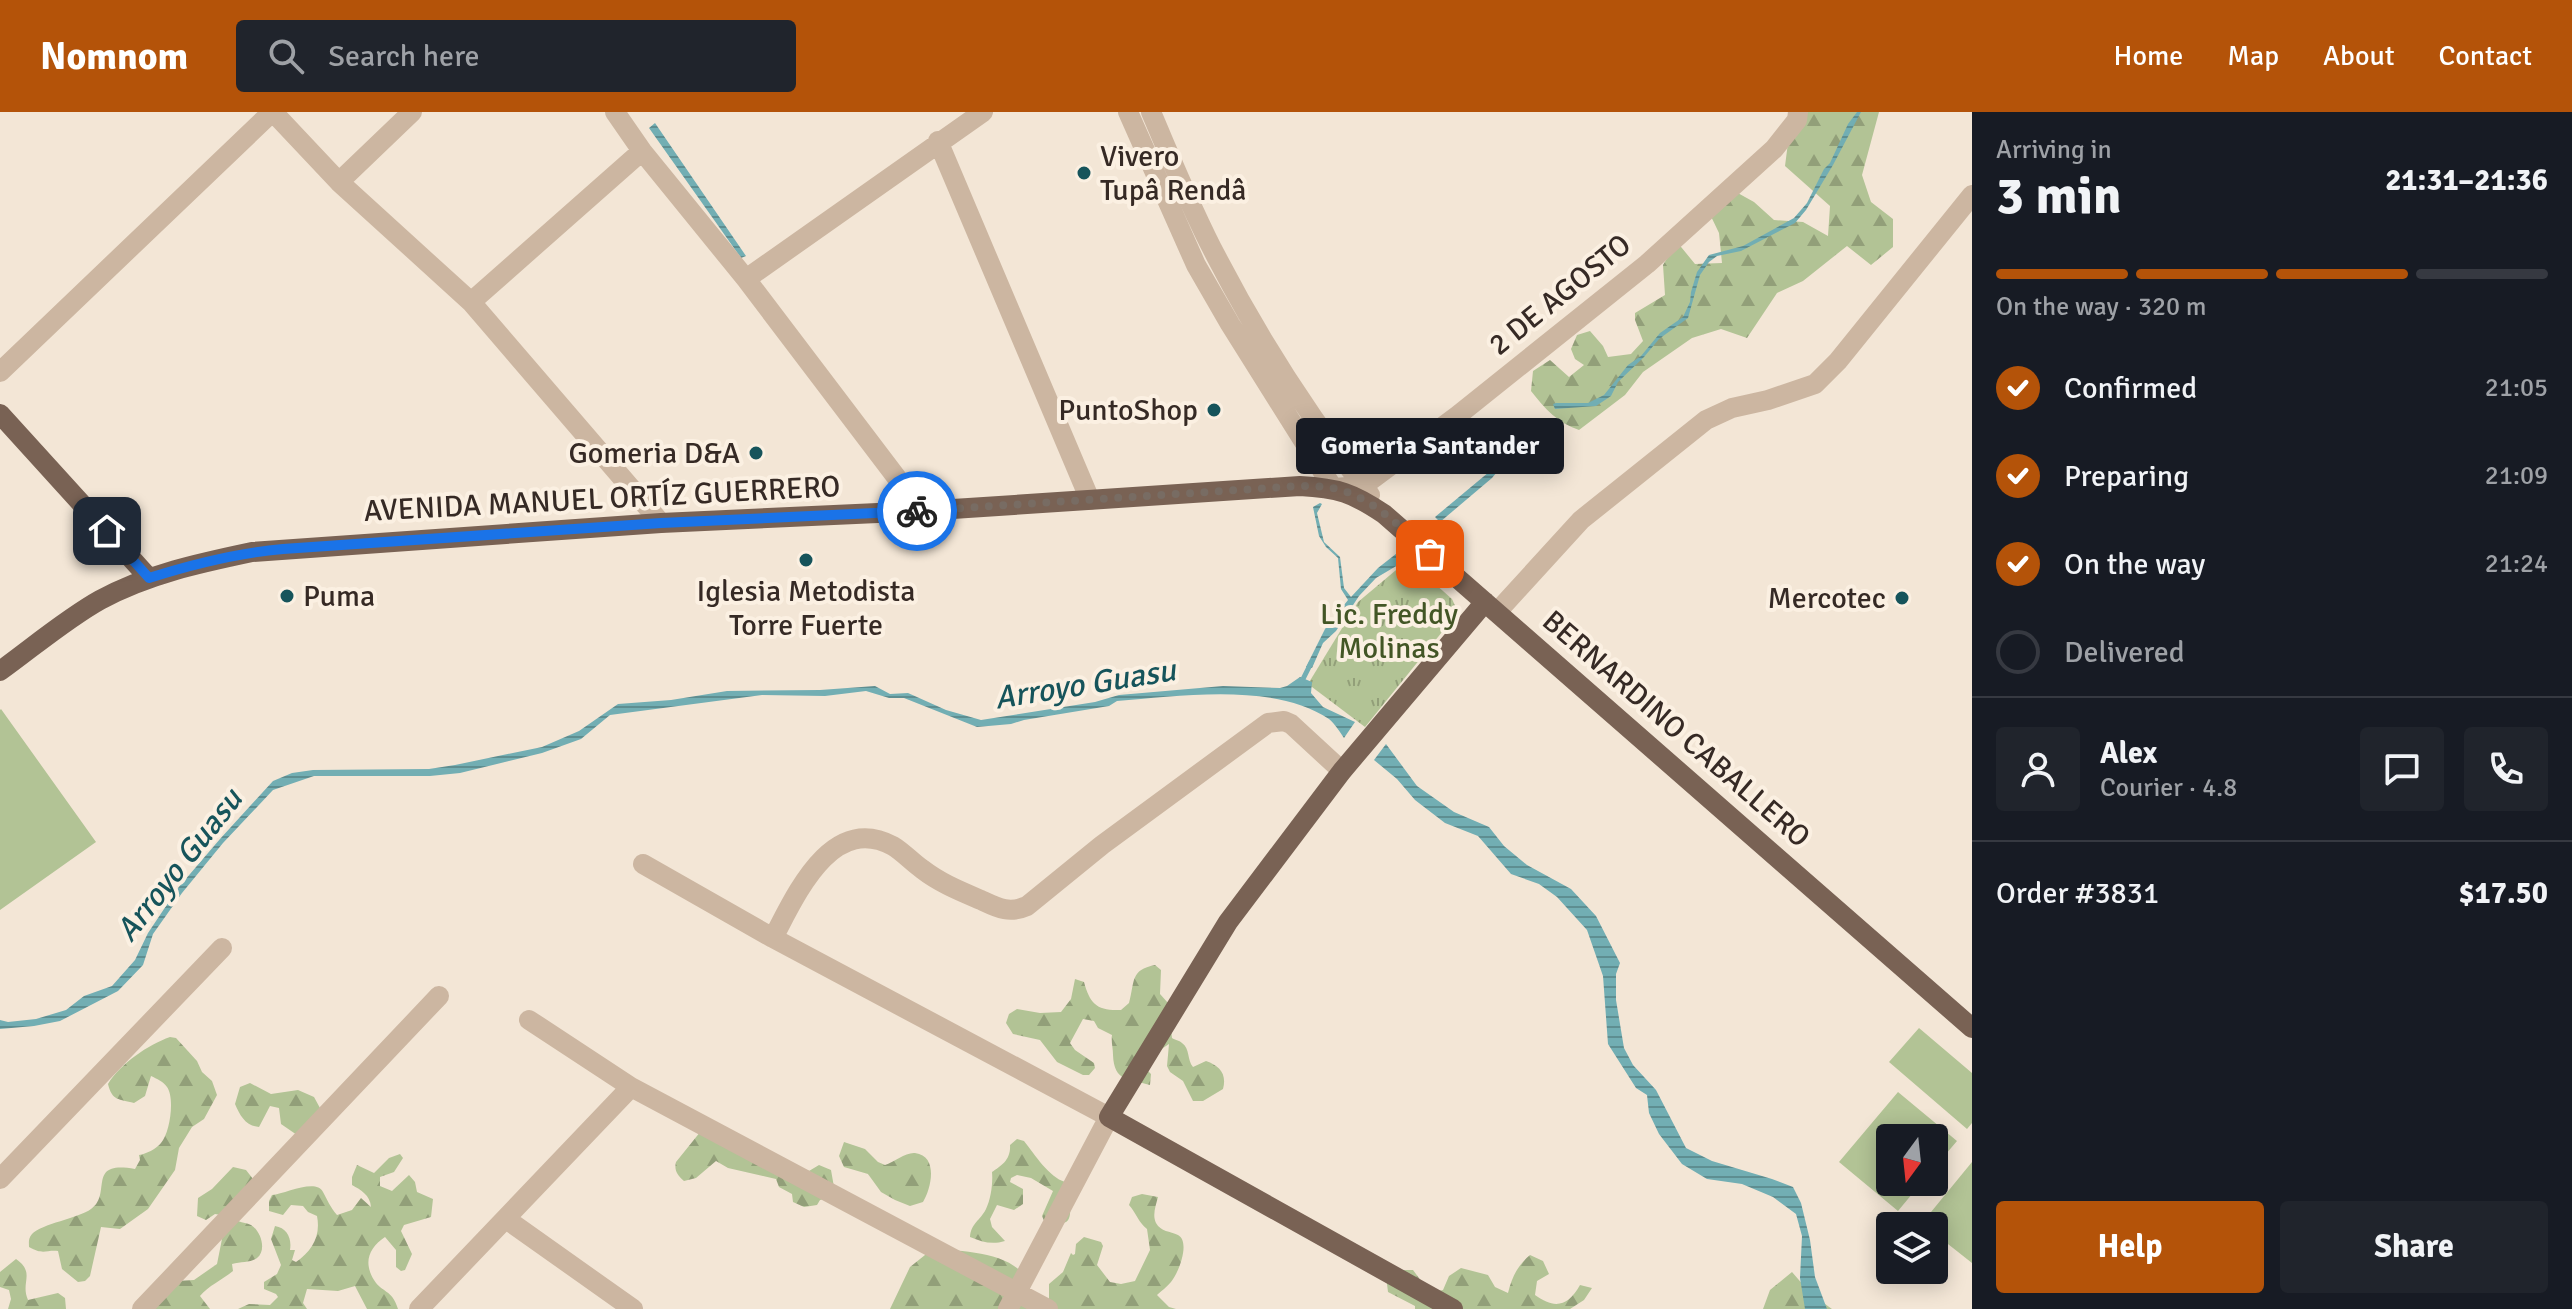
<!DOCTYPE html>
<html lang="en">
<head>
<meta charset="utf-8">
<style>
  :root { --surface:#171b24; --page:#20242c; --text:#f1f3f6; --muted:#9ea1a6; --line:#363941; --accent:#b45309 }
  body { margin:0; font-family:Signika,sans-serif; background:var(--page); color:var(--text); height:100vh; display:flex; flex-direction:column; font-size:30px; white-space:nowrap }
  * { box-sizing:border-box; margin:0 }
  p { font-size:26px; color:var(--muted) }
  .icon { flex:none; width:44px; height:44px; fill:none; stroke:currentColor; stroke-width:2; stroke-linecap:round; stroke-linejoin:round }
  .map { position:relative; flex:1; overflow:hidden }
  .side { display:flex; flex-direction:column; background:var(--surface); width:600px }
  .side>* { flex:none }
  .needle { width:52px; rotate:195deg }
  .fabs { position:absolute; left:1876px; top:1012px; display:grid; gap:16px }
  .fabs a { display:grid; place-items:center; width:72px; height:72px; border-radius:8px; background:var(--surface); box-shadow:0 4px 20px #0003; font-size:40px }
  .pin { position:absolute; display:grid; place-items:center; width:68px; height:68px; color:#fff; margin:-34px; border-radius:16px; box-shadow:0 4px 12px #0006 }
  .courier { position:absolute; display:grid; place-items:center; width:80px; height:80px; margin:-40px; border:6px solid #1a73e8; border-radius:50%; background:#fff; color:#222; box-shadow:0 2px 10px #0007 }
  .bubble { position:absolute; height:56px; border-radius:8px; background:var(--surface); box-shadow:0 4px 20px #0003; font-size:26px; font-weight:700; line-height:56px; text-align:center }
  .headline em { font-style:normal; font-weight:700 }
  .headline div { display:flex; flex-direction:column-reverse }
  .headline { display:flex; align-items:center; justify-content:space-between; height:136px; padding:0 24px }
  h1 { font-size:52px; font-weight:700; line-height:60px }
  .bar { display:grid; grid-template-columns:repeat(4,1fr); gap:12px 8px; align-content:center; height:96px; padding:0 24px }
  .bar i { height:10px; border-radius:6px; background:var(--line) }
  .bar .selected { background:var(--accent) }
  .bar p { grid-column:span 4 }
  .line { display:flex; align-items:center; gap:20px; padding:0 24px; border-top:2px solid var(--line) }
  .line div { flex:1 }
  .round { display:grid; place-items:center; flex:none; width:84px; height:84px; border-radius:8px; background:var(--page) }
  ol { padding:0 24px; list-style:none }
  li { display:flex; align-items:center; gap:24px; height:88px }
  li p { margin-inline-start:auto }
  li .icon { padding:8px; border-radius:50%; background:var(--accent); color:#fff; stroke-width:4 }
  li:last-child { color:var(--muted) }
  li i { width:44px; height:44px; border:4px solid var(--line); border-radius:50% }
  .action { display:flex; gap:16px; margin-top:auto; padding:16px 24px }
  .action a { flex:1; height:92px; border-radius:8px; background:var(--accent); color:#fff; font-size:32px; font-weight:700; line-height:92px; text-align:center }
  .action a+a { background:var(--page); color:var(--text) }
  header { display:flex; align-items:center; gap:48px; box-sizing:border-box; height:112px; padding:0 40px; background:var(--accent); color:#fff }
  header strong { font-size:38px }
  nav { display:flex; gap:44px; margin-inline-start:auto; font-size:28px }
  .search { width:560px; height:72px; background:var(--page); display:flex; align-items:center; gap:20px; box-sizing:border-box; padding:0 28px; border-radius:8px; color:var(--muted); font-size:30px }
  main { display:flex; flex:1; min-height:0 }
  .map>svg:first-child { display:block }
</style>
</head>
<body>
<header>
<strong>Nomnom</strong>
<div class="search"><svg class="icon" aria-label="search" viewBox="0 0 24 24"><circle cx="10" cy="10" r="6"/><path d="M15 15l6 6"/></svg>Search here</div>
<nav><a>Home</a><a>Map</a><a>About</a><a>Contact</a></nav>
</header>
<main>
<div class="map">
<svg width="1972" height="1197" viewBox="0 0 1972 1197">
  <defs>
    <pattern id="forest-firs" width="22" height="20" patternUnits="userSpaceOnUse" patternTransform="scale(2)"><rect width="22" height="20" fill="#b2c395"/><path d="M5 1l3.5 6h-7zM16 11l3.5 6h-7z" fill="#929f79"/></pattern>
    <pattern id="park-tufts" width="24" height="20" patternUnits="userSpaceOnUse" patternTransform="scale(2)"><rect width="24" height="20" fill="#b2c395"/><path d="M3 7l-1-3M5 7V3M7 7l1-3M15 17l-1-3M17 17v-4M19 17l1-3" fill="none" stroke="#929f79"/></pattern>
    <pattern id="water-rules" width="6" height="5" patternUnits="userSpaceOnUse" patternTransform="scale(2)"><rect width="6" height="5" fill="#72aeb3"/><path d="M0 2.5h6" fill="none" stroke="#5e8e91"/></pattern>
  </defs>
  <rect width="100%" height="100%" fill="#f3e6d6"/>
  <path fill="#b2c395" d="M1,597L96,730L0,798V598Z
    M1919,916L1972,961V1011L1967,1017L1889,950Z
    M1898,980L1957,1029L1934,1056V1026H1890V1070H1922L1898,1099L1839,1050Z
    M1972,1050V1151L1934,1121V1114H1926L1922,1111Z"/>
  <path fill="url(#forest-firs)" d="M1798,0H1879L1862,63L1871,90L1893,107V135L1871,153L1847,134L1803,169L1777,181L1747,226L1721,217L1692,226L1643,260L1625,283L1579,318C1558,311 1545,297 1531,279L1533,259L1550,248L1569,265L1584,253L1575,247L1571,237L1577,223L1590,219L1603,234L1608,245L1631,242L1643,229L1635,208V201L1665,183L1663,153L1677,130L1695,152L1722,151L1719,121L1706,94L1727,75L1754,90L1774,108L1803,110L1828,124L1830,94L1785,54L1789,23Z
    M1155,853L1161,858L1160,882L1168,891L1172,926C1175,928 1179,928 1182,931C1190,936 1187,948 1193,955L1206,949C1220,954 1227,962 1223,977L1203,989H1193L1183,969L1170,960L1167,954L1169,932L1157,940L1145,956L1151,962L1150,973C1129,967 1114,970 1113,943C1113,936 1111,930 1112,923L1098,916L1094,909L1083,907L1070,931L1075,938L1094,951L1095,956L1089,963H1083L1057,950L1040,928L1013,922L1006,911L1009,902L1017,897L1040,901L1061,900L1071,887L1075,867L1084,870C1090,892 1097,899 1121,898L1129,891C1135,869 1130,858 1155,853Z
    M170,925L176,926L197,949L202,960L212,969L217,983L204,1007L192,1015L179,1036L175,1058L148,1097L120,1117L101,1115L90,1164L85,1169L78,1170L62,1157L58,1139C45,1138 43,1143 29,1135C29,1130 28,1127 32,1122C41,1112 79,1106 91,1097C113,1082 85,1048 135,1057L140,1048L139,1043C146,1042 156,1037 161,1031C170,1021 175,986 167,975C163,969 157,967 151,964L145,984L134,991C119,987 112,989 108,972C121,951 148,933 170,925Z
    M250,971L271,982L298,978L314,985L320,996L297,1023L281,1012L279,996L270,994L259,1015C246,1014 240,1004 235,992L240,975Z
    M705,1014L809,1059L819,1053L831,1058L834,1075L830,1085L820,1088L817,1093L804,1095L793,1090L792,1082L779,1075L776,1067L728,1056L716,1049L696,1066L684,1069C677,1063 674,1058 676,1050Z
    M1017,1027L1024,1029C1035,1043 1049,1065 1065,1070C1067,1080 1075,1104 1066,1110C1061,1113 1050,1111 1045,1111L1042,1104L1053,1079L1031,1066L1017,1063L1011,1066L1010,1070L1023,1077V1092L1014,1098L997,1093L990,1107L992,1115L1005,1129C992,1133 982,1130 970,1125C971,1111 980,1109 986,1097C991,1087 993,1071 992,1060C1001,1054 1011,1048 1010,1033Z
    M844,1030L865,1037L878,1050L885,1053C894,1050 906,1040 915,1041C939,1044 931,1077 923,1090L910,1094L895,1088L881,1080L868,1062L844,1055L839,1044Z
    M400,1042L403,1046L394,1060L380,1065V1074L392,1079L409,1063L415,1070L417,1080L433,1087L431,1105L404,1113L401,1119L412,1142L405,1158L401,1159L396,1155V1138L385,1125C369,1136 363,1150 374,1168C382,1181 392,1177 398,1197H367L355,1174L338,1179L307,1177L303,1191L307,1197H238L249,1192L270,1193L278,1185L276,1182L264,1177V1170L277,1162L281,1153L271,1127L275,1114C287,1116 292,1126 290,1138H295L292,1148L296,1150C312,1139 321,1124 317,1104L308,1100L303,1094L291,1093L283,1103L269,1099V1089L272,1083C285,1082 316,1066 323,1080C327,1087 330,1095 337,1103L352,1098L361,1086L371,1095C370,1083 361,1078 352,1073V1065L357,1053L374,1061L389,1046Z
    M233,1055L246,1058L257,1072L227,1104L215,1102L206,1108L197,1104L198,1086L212,1077Z
    M1142,1082L1158,1085C1156,1093 1152,1103 1156,1111C1161,1120 1170,1119 1178,1123C1191,1130 1178,1162 1171,1170C1167,1175 1161,1179 1157,1183L1169,1195L1176,1197H1049V1172L1063,1160L1071,1141L1073,1143L1075,1142L1076,1132L1084,1125L1101,1130L1103,1134L1097,1153L1110,1170L1121,1172L1135,1169L1150,1138L1147,1117C1139,1111 1136,1101 1129,1093L1132,1085Z
    M238,1109C243,1111 247,1111 251,1113C261,1119 267,1138 257,1146C250,1151 241,1149 232,1152L233,1159C222,1168 208,1174 200,1184L210,1197H149L177,1169L194,1168L217,1152L223,1122Z
    M928,1137C967,1139 1041,1139 1030,1197H890L910,1155L925,1143Z
    M1530,1143L1543,1149L1549,1162L1537,1169L1535,1183C1554,1197 1568,1195 1580,1173L1592,1176L1584,1188L1570,1197H1415V1194L1388,1180L1386,1164L1399,1158H1413L1430,1181L1443,1178L1449,1164L1461,1156L1488,1163L1495,1175L1508,1181C1512,1165 1517,1154 1530,1143Z
    M16,1147C36,1161 20,1170 28,1188L58,1181L65,1186L66,1197H8L11,1187L9,1178L0,1175V1160Z
    M1792,1160L1811,1182L1832,1197H1763L1770,1178Z"/>
  <path fill="url(#park-tufts)" d="M1408,448L1452,487L1457,498L1455,504L1365,615L1308,572L1358,490Z"/>
  <path fill="url(#water-rules)" d="M1857,0H1861L1833,53L1806,98L1795,111L1741,139L1717,144L1709,150L1700,163L1688,206L1659,227L1644,245L1618,270L1611,284L1596,294L1555,297L1553,292L1556,291H1588L1604,283L1628,253L1641,244L1660,221L1683,205L1690,190L1691,180L1697,160L1709,143L1743,134L1794,106L1807,91L1824,57L1830,51L1848,12Z
    M655,11L746,144L741,146L649,16Z
    M1511,334L1515,338L1492,366L1440,410L1435,405L1489,360Z
    M1320,391L1322,392L1317,401L1324,430L1340,445L1344,476L1351,485L1378,456L1401,438L1412,448L1398,453L1376,466L1359,484L1336,519L1323,531L1312,556L1306,555L1325,517L1348,488L1341,477L1338,446L1326,435L1319,424L1313,395Z
    M1300,565L1312,570L1311,581L1323,595L1355,610L1344,626C1340,620 1335,612 1329,607C1273,570 1181,584 1117,589L1109,594L1024,608L1011,612L977,615L904,586H889L866,579L825,584L762,583L610,603L581,627L542,641L460,661L430,664H314L273,678L223,731L182,781L153,822L143,853L118,879L60,909L34,914L0,917V908L8,910L36,907L66,898L84,884L112,874L135,848L148,821L178,776L220,727L273,669L292,661L313,658L429,657L455,653L542,635L579,619L618,592L671,588L727,579L820,578L875,574L890,582L908,581L946,598L981,608L1095,590L1119,583L1223,574L1280,576L1287,574Z
    M1386,632L1417,674L1454,700L1489,715L1504,734L1527,753L1571,777L1596,804L1620,851L1616,862V888L1624,936L1633,953L1656,978L1686,1036L1712,1049L1772,1067L1793,1075L1801,1091L1810,1128L1815,1165L1827,1197H1805L1800,1166L1802,1124L1796,1102L1773,1085L1742,1072L1707,1067L1682,1052L1659,1022L1649,1001L1647,983L1636,976L1608,932L1603,864L1587,818L1557,785L1539,772L1511,762L1478,724L1445,711L1415,688L1397,667L1374,648Z"/>
  <g fill="none" stroke-linecap="round" stroke-linejoin="round">
    <path stroke="#72aeb3" stroke-width="5" d="M1301,571L1311,551"/>
    <path stroke="#ccb6a1" stroke-width="20" d="M273,0L339,70L471,190L661,411
      M615,0L642,39L746,167L922,399
      M1128,0L1196,153L1230,212L1333,376L1363,374L1457,304L1647,152L1774,37L1797,8L1798,0
      M1151,0C1172,49 1192,99 1217,146C1260,229 1312,309 1370,383
      M938,29L1090,388
      M339,70L412,0
      M746,167L983,0
      M471,190L642,39
      M0,260L272,0
      M1497,500L1581,408L1706,308L1732,296L1768,288L1815,272L1838,249L1972,83
      M643,752L773,826L1109,1005L1008,1197
      M773,826C796,783 831,701 893,734C903,740 912,750 922,757C940,771 960,779 981,788C998,796 1009,802 1027,794L1102,733L1268,611L1284,609L1291,612L1342,659
      M529,908L631,975L1048,1197
      M0,1067L222,836
      M506,1107L633,1197
      M142,1197L439,884
      M419,1197L631,975"/>
    <path stroke="#796254" stroke-width="20" d="M0,302L149,466
      M0,559C32,536 66,507 100,488C148,462 200,451 252,440L661,411L922,399L1300,374C1338,376 1353,381 1384,402L1972,916
      M1453,1197L1109,1005L1228,810L1342,659L1485,490"/>
  </g>
  <g fill="none" stroke-linecap="round" stroke-linejoin="round">
    <path stroke="#786c63" stroke-width="8" stroke-dasharray="0 14.4" d="M917,399L1300,374C1311,374 1322,374 1332,376C1371,383 1402,417 1430,442"/>
    <path stroke="#1a73e8" stroke-width="10" d="M107,419L149,466C193,452 237,441 283,437L661,411L917,399"/>
  </g>
  <g fill="#16545b" stroke="#fbf0e2" stroke-width="3">
    <circle cx="1084" cy="61" r="8"/>
    <circle cx="1214" cy="298" r="8"/>
    <circle cx="756" cy="341" r="8"/>
    <circle cx="806" cy="448" r="8"/>
    <circle cx="287" cy="484" r="8"/>
    <circle cx="1902" cy="486" r="8"/>
  </g>
  <g text-anchor="middle" dominant-baseline="central" stroke-width="8" stroke-linejoin="round" paint-order="stroke">
    <g font-size="30" fill="#362a25" stroke="#fbf0e2" text-anchor="end">
      <text x="1100" y="44" text-anchor="start">Vivero<tspan x="1100" dy="34">Tupâ Rendâ</tspan></text>
      <text x="1198" y="298">PuntoShop</text>
      <text x="740" y="341">Gomeria D&amp;A</text>
      <text x="806" y="479" text-anchor="middle">Iglesia Metodista<tspan x="806" dy="34">Torre Fuerte</tspan></text>
      <text x="303" y="484" text-anchor="start">Puma</text>
      <text x="1886" y="486">Mercotec</text>
    </g>
    <g font-size="30" fill="#362a25" stroke="#fbf0e2">
      <text transform="translate(1560 183) rotate(-39)">2 DE AGOSTO</text>
      <text transform="translate(602 387) rotate(-3)">AVENIDA MANUEL ORTÍZ GUERRERO</text>
      <text transform="translate(1676 617) rotate(41)">BERNARDINO CABALLERO</text>
    </g>
    <g font-size="30" fill="#435626" stroke="#fbf0e2">
      <text x="1389" y="502">Lic. Freddy<tspan x="1389" dy="34">Molinas</tspan></text>
    </g>
    <g font-size="32" font-style="italic" fill="#16545b" stroke="#fbf0e2">
      <text transform="translate(1085 572) rotate(-9)">Arroyo Guasu</text>
      <text transform="translate(179 753) rotate(-52)">Arroyo Guasu</text>
    </g>
  </g>
</svg>
<div class="fabs">
<a><svg class="needle" viewBox="-14 -14 28 28"><path d="M0-13l5 13h-10z" fill="#e53935"/><path d="M0 13l5-13h-10z" fill="#9ea1a6"/></svg></a>
<a><svg class="icon" aria-label="layers" viewBox="0 0 24 24"><path d="M12 4l9 5-9 5-9-5zM3 14l9 5 9-5"/></svg></a>
</div>
<div class="pin" style="left:1430px;top:442px;background:#ea580c"><svg class="icon" aria-label="bag" viewBox="0 0 24 24"><path d="M5 8h14l-1 12H6zM9 8a3 3 0 0 1 6 0"/></svg></div>
<div class="pin" style="left:107px;top:419px;background:#1f2937"><svg class="icon" aria-label="home" viewBox="0 0 24 24"><path d="M3 11l9-7 9 7M6 9v11h12V9"/></svg></div>
<div class="courier" style="left:917px;top:399px"><svg class="icon" aria-label="bike" viewBox="0 0 24 24"><circle cx="6" cy="16" r="4"/><circle cx="18" cy="16" r="4"/><path d="M6 16l4-8h5l3 8M10 8l3 8H6M13 5h3"/></svg></div>
<div class="bubble" style="left:1296px;top:306px;width:268px">Gomeria Santander</div>
</div>
<section class="side">
<div class="headline"><div><h1>3 min</h1><p>Arriving in</p></div><em>21:31–21:36</em></div>
<div class="bar"><i class="selected"></i><i class="selected"></i><i class="selected"></i><i></i><p>On the way · 320 m</p></div>
<ol>
<li><svg class="icon" aria-label="check" viewBox="0 0 24 24"><path d="M5 12l5 5 9-10"/></svg>Confirmed<p>21:05</p></li>
<li><svg class="icon" aria-label="check" viewBox="0 0 24 24"><path d="M5 12l5 5 9-10"/></svg>Preparing<p>21:09</p></li>
<li><svg class="icon" aria-label="check" viewBox="0 0 24 24"><path d="M5 12l5 5 9-10"/></svg>On the way<p>21:24</p></li>
<li><i></i>Delivered</li>
</ol>
<div class="line" style="height:144px"><a class="round"><svg class="icon" aria-label="person" viewBox="0 0 24 24"><circle cx="12" cy="8" r="4"/><path d="M4 21q1-7 8-7t8 7"/></svg></a><div><b>Alex</b><p>Courier · 4.8</p></div><a class="round"><svg class="icon" aria-label="chat" viewBox="0 0 24 24"><path d="M4 5h16v11H9l-5 4z"/></svg></a><a class="round"><svg class="icon" aria-label="phone" viewBox="0 0 24 24"><path d="M5 4h4l2 5-3 2q2 4 5 5l2-3 5 2v4C11 20 4 13 5 4z"/></svg></a></div>
<div class="line" style="height:104px"><div>Order #3831</div><b>$17.50</b></div>
<div class="action"><a>Help</a><a>Share</a></div>
</section>
</main>
</body>
</html>
